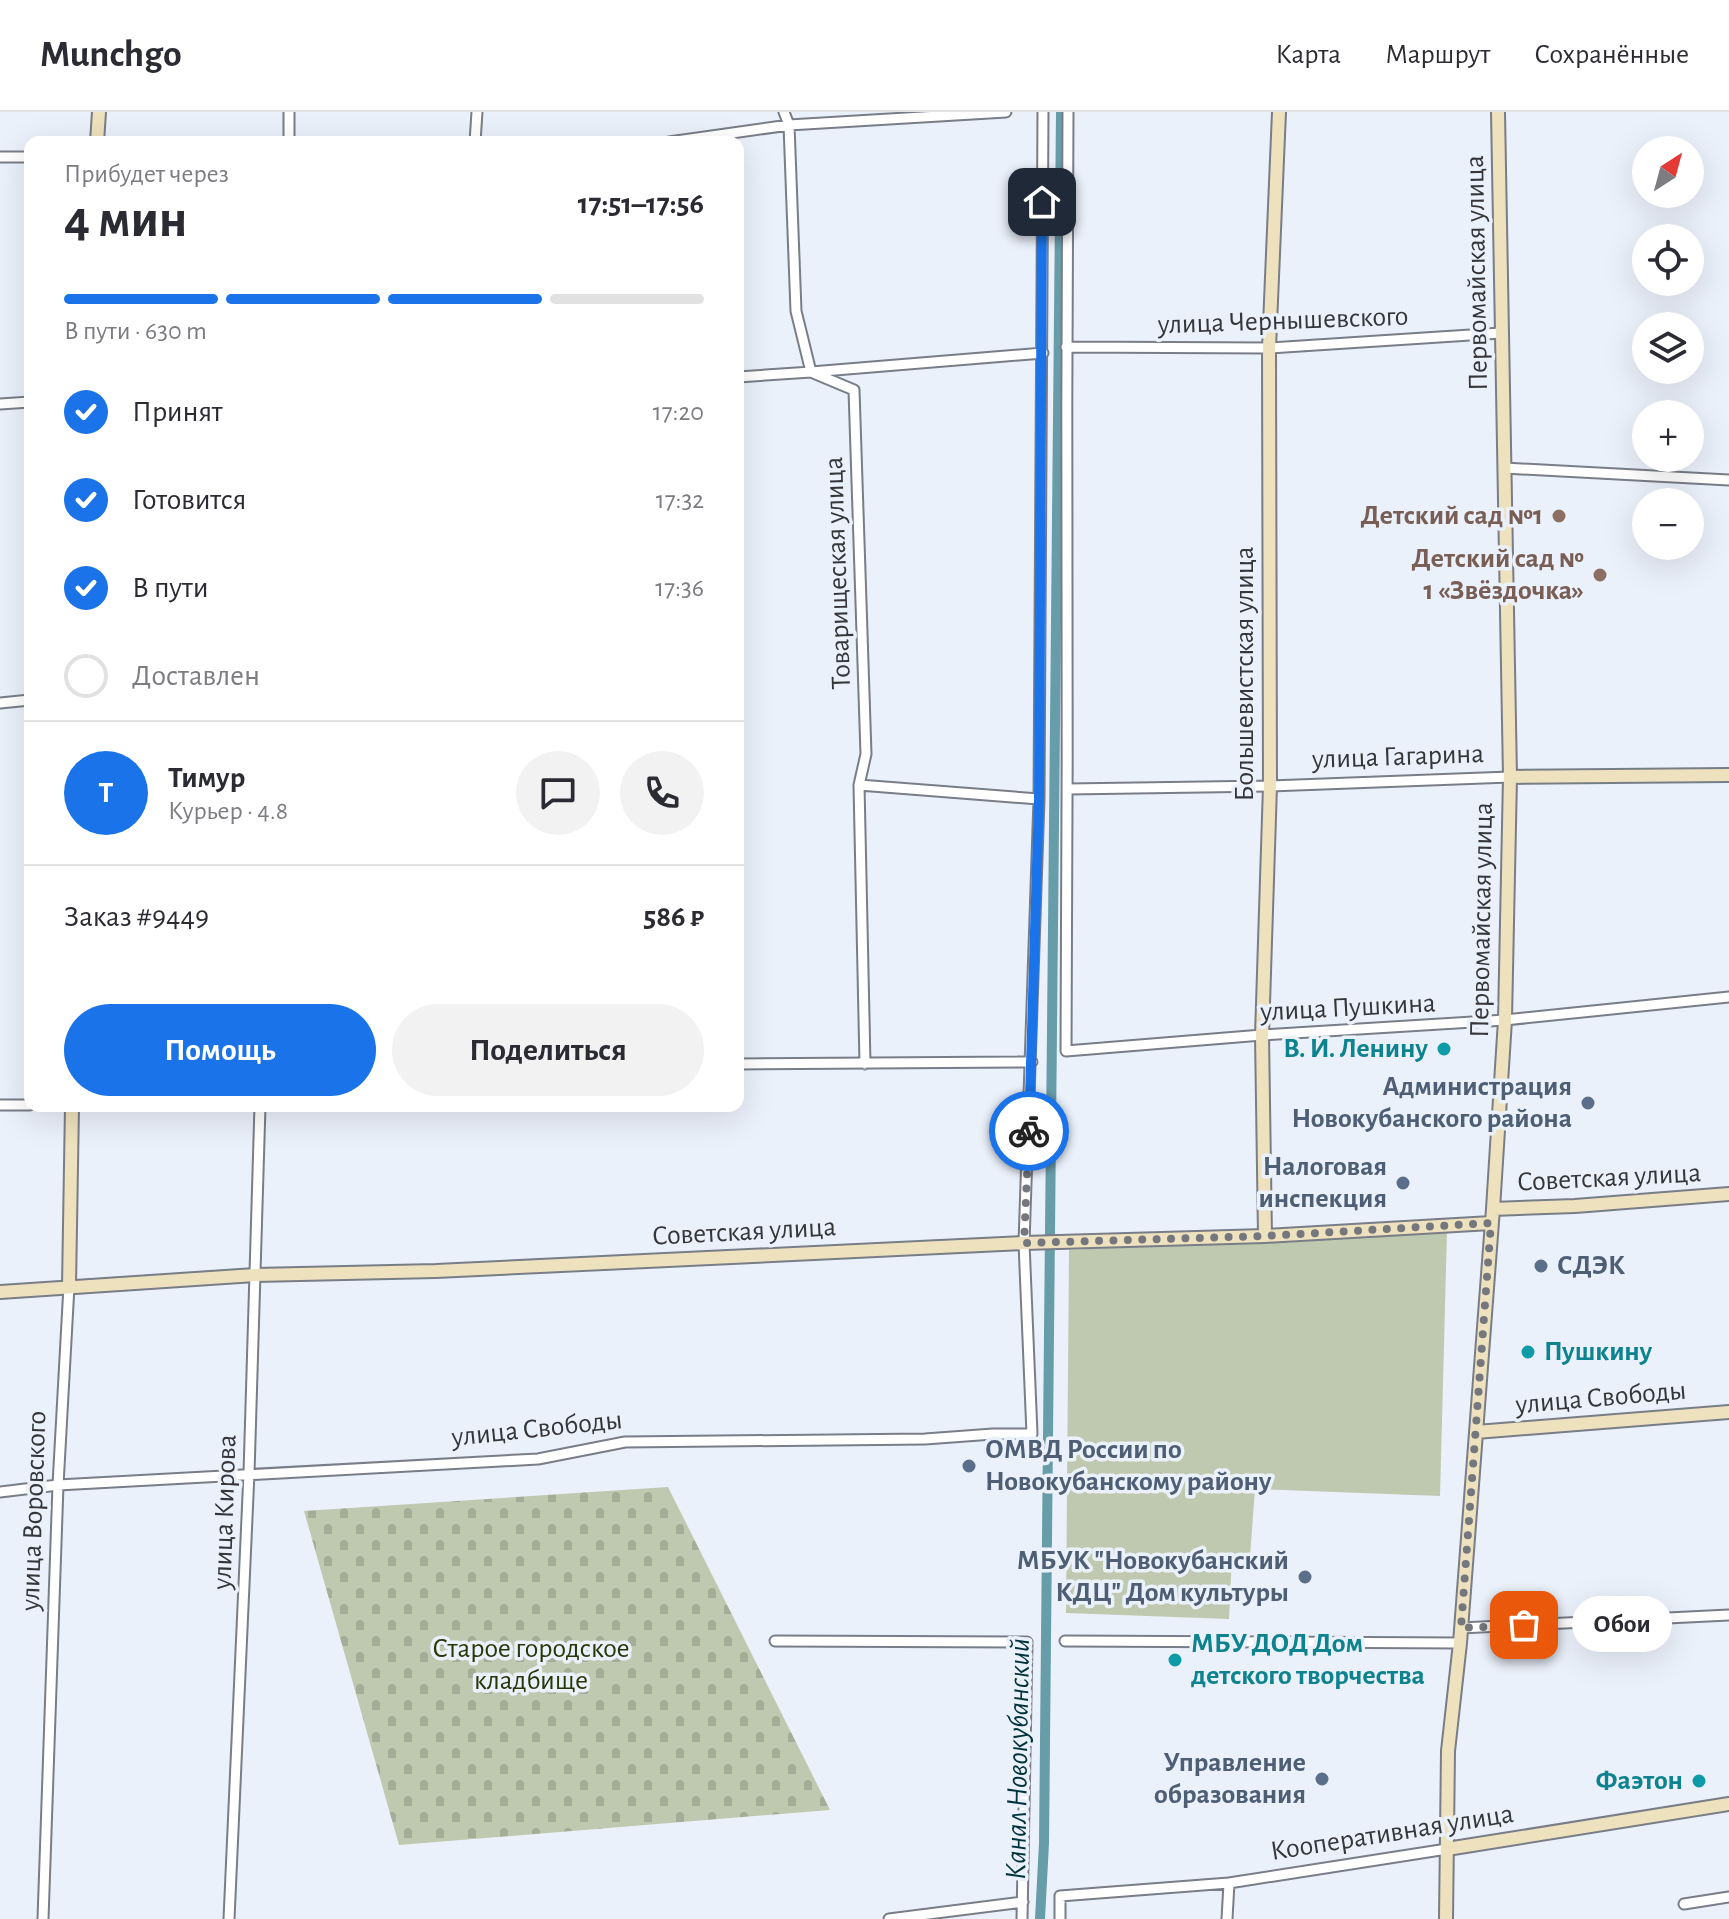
<!DOCTYPE html>
<html lang="ru">
<head>
<meta charset="utf-8">
<style>
  :root { --surface:#fff; --page:#f2f2f3; --text:#2b2b33; --muted:#7c7c81; --line:#e1e1e2; --accent:#1a73e8 }
  body { margin:0; font-family:"Alegreya Sans",sans-serif; background:var(--page); color:var(--text); height:100vh; display:flex; flex-direction:column; font-size:30px; white-space:nowrap }
  * { box-sizing:border-box; margin:0 }
  p { font-size:26px; color:var(--muted) }
  .icon { flex:none; width:44px; height:44px; fill:none; stroke:currentColor; stroke-width:2; stroke-linecap:round; stroke-linejoin:round }
  .map { position:relative; flex:1; overflow:hidden }
  .sheet { position:absolute; left:24px; top:24px; width:720px; height:976px; display:flex; flex-direction:column; background:var(--surface); border-radius:16px; box-shadow:0 8px 32px #0002 }
  .sheet>* { flex:none }
  .needle { width:52px; rotate:36deg }
  .controls { position:absolute; left:1632px; top:24px; display:grid; gap:16px }
  .controls a { display:grid; place-items:center; width:72px; height:72px; border-radius:50%; background:var(--surface); box-shadow:0 8px 32px #0002; font-size:40px }
  .pin { position:absolute; display:grid; place-items:center; width:68px; height:68px; color:#fff; margin:-34px; border-radius:16px; box-shadow:0 4px 12px #0006 }
  .courier { position:absolute; display:grid; place-items:center; width:80px; height:80px; margin:-40px; border:6px solid #1a73e8; border-radius:50%; background:#fff; color:#222; box-shadow:0 2px 10px #0007 }
  .bubble { position:absolute; height:56px; border-radius:28px; background:var(--surface); box-shadow:0 8px 32px #0002; font-size:26px; font-weight:600; line-height:56px; text-align:center }
  .head em { font-style:normal; font-weight:600 }
  .head div { display:flex; flex-direction:column-reverse }
  .head { display:flex; align-items:center; justify-content:space-between; height:136px; padding:0 40px }
  h1 { font-size:52px; font-weight:600; line-height:60px }
  .bar { display:grid; grid-template-columns:repeat(4,1fr); gap:12px 8px; align-content:center; height:96px; padding:0 40px }
  .bar i { height:10px; border-radius:6px; background:var(--line) }
  .bar .selected { background:var(--accent) }
  .bar p { grid-column:span 4 }
  .line { display:flex; align-items:center; gap:20px; padding:0 40px; border-top:2px solid var(--line) }
  .line div { flex:1 }
  .round { display:grid; place-items:center; flex:none; width:84px; height:84px; border-radius:42px; background:var(--page) }
  ol { padding:0 40px; list-style:none }
  li { display:flex; align-items:center; gap:24px; height:88px }
  li p { margin-inline-start:auto }
  li .icon { padding:8px; border-radius:50%; background:var(--accent); color:#fff; stroke-width:4 }
  li:last-child { color:var(--muted) }
  li i { width:44px; height:44px; border:4px solid var(--line); border-radius:50% }
  .action { display:flex; gap:16px; margin-top:auto; padding:16px 40px }
  .action a { flex:1; height:92px; border-radius:48px; background:var(--accent); color:#fff; font-size:32px; font-weight:600; line-height:92px; text-align:center }
  .action a+a { background:var(--page); color:var(--text) }
  header { display:flex; align-items:center; gap:48px; box-sizing:border-box; height:112px; padding:0 40px; background:var(--surface); border-bottom:2px solid var(--line) }
  header strong { font-size:38px }
  nav { display:flex; gap:44px; margin-inline-start:auto; font-size:28px }
  .map>svg:first-child { display:block }
</style>
</head>
<body>
<header>
<strong>Munchgo</strong>
<nav><a>Карта</a><a>Маршрут</a><a>Сохранённые</a></nav>
</header>
<div class="map">
<svg width="1729" height="1807" viewBox="0 0 1729 1807">
  <defs>
    <pattern id="cemetery-stones" width="16" height="16" patternUnits="userSpaceOnUse" patternTransform="scale(2)"><rect width="16" height="16" fill="#bec9af"/><path d="M2 7V4a2 2 0 0 1 4 0v3zM10 15v-3a2 2 0 0 1 4 0v3z" fill="#a4ad97"/></pattern>
  </defs>
  <rect width="100%" height="100%" fill="#ebf1fb"/>
  <path fill="url(#cemetery-stones)" d="M668,1375L830,1698L399,1733L304,1399Z"/>
  <path fill="#bec9af" d="M1447,1119L1440,1384L1255,1377L1250,1445L1232,1444L1229,1507L1066,1501L1069,1138Z"/>
  <g fill="none" stroke-linecap="round" stroke-linejoin="round">
    <path stroke="#679ca9" stroke-width="10" d="M1040,1807L1044,1731L1061,0"/>
    <defs>
      <path id="street" d="M289,0V30
        M784,0L789,13L796,199L811,260L854,278L866,642L859,673L865,952
        M1068,0C1065,313 1069,626 1066,939L1262,923L1505,908L1729,885
        M475,30L477,0
        M669,30L789,13L1006,0
        M0,45H30
        M1066,235L1269,236L1501,221
        M738,265L811,260L1043,241
        M0,292L30,290
        M1504,356L1729,368
        M0,591L30,588
        M859,673L1039,687
        M1068,677L1270,674L1510,665
        M738,952L1032,950
        M0,993H30
        M0,1380L58,1373L538,1347L625,1330L925,1327L993,1322H1032L1024,1131L1039,687L1043,0
        M1461,1516L1729,1503
        M775,1529L1027,1530L1022,1807
        M1065,1529L1460,1531
        M1684,1792L1729,1785
        M43,1807L58,1373L69,1174
        M229,1807L249,1361L260,994
        M889,1807L1023,1790
        M1060,1807V1784L1229,1771L1447,1737
        M1227,1807L1229,1771"/>
      <path id="secondary" d="M97,30L99,0
        M1510,665L1729,663
        M1493,1097L1575,1094L1729,1082
        M1265,1124L1262,923L1270,674L1269,236L1279,0
        M69,1174L72,994
        M0,1180L255,1163L436,1159L1024,1131L1265,1124L1491,1111
        M1476,1320L1729,1300
        M1447,1737L1729,1692
        M1446,1807L1448,1639L1460,1531L1493,1097L1505,908L1510,665L1498,0"/>
    </defs>
    <use href="#street" stroke="#787d87" stroke-width="13"/>
    <use href="#secondary" stroke="#787d87" stroke-width="16"/>
    <use href="#street" stroke="#fff" stroke-width="9"/>
    <use href="#secondary" stroke="#eee1bd" stroke-width="12"/>
  </g>
  <g fill="none" stroke-linecap="round" stroke-linejoin="round">
    <path stroke="#74777e" stroke-width="8" stroke-dasharray="0 14.4" d="M1029,1019L1024,1131L1265,1124L1491,1111L1461,1516L1524,1513"/>
    <path stroke="#1a73e8" stroke-width="10" d="M1029,1019L1039,687L1042,90"/>
  </g>
  <g fill="#8d6e63" stroke="#ebf1fb" stroke-width="3">
    <circle cx="1559" cy="404" r="8"/>
    <circle cx="1600" cy="463" r="8"/>
  </g>
  <g fill="#0f9aa8" stroke="#ebf1fb" stroke-width="3">
    <circle cx="1444" cy="937" r="8"/>
    <circle cx="1528" cy="1240" r="8"/>
    <circle cx="1175" cy="1548" r="8"/>
    <circle cx="1699" cy="1669" r="8"/>
  </g>
  <g fill="#5c6f8a" stroke="#ebf1fb" stroke-width="3">
    <circle cx="1588" cy="991" r="8"/>
    <circle cx="1403" cy="1071" r="8"/>
    <circle cx="1541" cy="1154" r="8"/>
    <circle cx="969" cy="1354" r="8"/>
    <circle cx="1305" cy="1465" r="8"/>
    <circle cx="1322" cy="1667" r="8"/>
  </g>
  <g text-anchor="middle" dominant-baseline="central" stroke-width="7" stroke-linejoin="round" paint-order="stroke">
    <g font-size="28" fill="#34363a" stroke="#ebf1fb">
      <text transform="translate(1477 161) rotate(-91)">Первомайская улица</text>
      <text transform="translate(1283 209) rotate(-2)">улица Чернышевского</text>
      <text transform="translate(838 461) rotate(-92)">Товарищеская улица</text>
      <text transform="translate(1245 562) rotate(-90)">Большевистская улица</text>
      <text transform="translate(1398 645) rotate(-2)">улица Гагарина</text>
      <text transform="translate(1482 808) rotate(-89)">Первомайская улица</text>
      <text transform="translate(1348 896) rotate(-3)">улица Пушкина</text>
      <text transform="translate(1609 1066) rotate(-3)">Советская улица</text>
      <text transform="translate(744 1120) rotate(-3)">Советская улица</text>
      <text transform="translate(1601 1286) rotate(-5)">улица Свободы</text>
      <text transform="translate(537 1317) rotate(-6)">улица Свободы</text>
      <text transform="translate(34 1399) rotate(-88)">улица Воровского</text>
      <text transform="translate(225 1400) rotate(-88)">улица Кирова</text>
      <text transform="translate(1392 1721) rotate(-9)">Кооперативная улица</text>
    </g>
    <g font-size="28" font-weight="bold" fill="#785e54" stroke="#ebf1fb" text-anchor="end">
      <text x="1543" y="404">Детский сад №1</text>
      <text x="1584" y="447">Детский сад №<tspan x="1584" dy="32">1 «Звёздочка»</tspan></text>
    </g>
    <g font-size="28" font-weight="bold" fill="#0d838f" stroke="#ebf1fb" text-anchor="end">
      <text x="1428" y="937">В. И. Ленину</text>
      <text x="1544" y="1240" text-anchor="start">Пушкину</text>
      <text x="1191" y="1532" text-anchor="start">МБУ ДОД Дом<tspan x="1191" dy="32">детского творчества</tspan></text>
      <text x="1683" y="1669">Фаэтон</text>
    </g>
    <g font-size="28" font-weight="bold" fill="#4e5e75" stroke="#ebf1fb" text-anchor="end">
      <text x="1572" y="975">Администрация<tspan x="1572" dy="32">Новокубанского района</tspan></text>
      <text x="1387" y="1055">Налоговая<tspan x="1387" dy="32">инспекция</tspan></text>
      <text x="1557" y="1154" text-anchor="start">СДЭК</text>
      <text x="985" y="1338" text-anchor="start">ОМВД России по<tspan x="985" dy="32">Новокубанскому району</tspan></text>
      <text x="1289" y="1449">МБУК "Новокубанский<tspan x="1289" dy="32">КДЦ" Дом культуры</tspan></text>
      <text x="1306" y="1651">Управление<tspan x="1306" dy="32">образования</tspan></text>
    </g>
    <g font-size="28" fill="#273708" stroke="#ebf1fb">
      <text x="531" y="1537">Старое городское<tspan x="531" dy="32">кладбище</tspan></text>
    </g>
    <g font-size="30" font-style="italic" fill="#00323c" stroke="#ebf1fb">
      <text transform="translate(1018 1647) rotate(-89)">Канал Новокубанский</text>
    </g>
  </g>
</svg>
<div class="controls">
<a><svg class="needle" viewBox="-14 -14 28 28"><path d="M0-13l5 13h-10z" fill="#e53935"/><path d="M0 13l5-13h-10z" fill="#7c7c81"/></svg></a>
<a><svg class="icon" aria-label="locate" viewBox="0 0 24 24"><circle cx="12" cy="12" r="6"/><path d="M12 2v4M12 18v4M2 12h4M18 12h4"/></svg></a>
<a><svg class="icon" aria-label="layers" viewBox="0 0 24 24"><path d="M12 4l9 5-9 5-9-5zM3 14l9 5 9-5"/></svg></a>
<a>+</a>
<a>−</a>
</div>
<div class="pin" style="left:1524px;top:1513px;background:#ea580c"><svg class="icon" aria-label="bag" viewBox="0 0 24 24"><path d="M5 8h14l-1 12H6zM9 8a3 3 0 0 1 6 0"/></svg></div>
<div class="pin" style="left:1042px;top:90px;background:#1f2937"><svg class="icon" aria-label="home" viewBox="0 0 24 24"><path d="M3 11l9-7 9 7M6 9v11h12V9"/></svg></div>
<div class="courier" style="left:1029px;top:1019px"><svg class="icon" aria-label="bike" viewBox="0 0 24 24"><circle cx="6" cy="16" r="4"/><circle cx="18" cy="16" r="4"/><path d="M6 16l4-8h5l3 8M10 8l3 8H6M13 5h3"/></svg></div>
<div class="bubble" style="left:1572px;top:1484px;width:100px">Обои</div>
<section class="sheet">
<div class="head"><div><h1>4 мин</h1><p>Прибудет через</p></div><em>17:51–17:56</em></div>
<div class="bar"><i class="selected"></i><i class="selected"></i><i class="selected"></i><i></i><p>В пути · 630 m</p></div>
<ol>
<li><svg class="icon" aria-label="check" viewBox="0 0 24 24"><path d="M5 12l5 5 9-10"/></svg>Принят<p>17:20</p></li>
<li><svg class="icon" aria-label="check" viewBox="0 0 24 24"><path d="M5 12l5 5 9-10"/></svg>Готовится<p>17:32</p></li>
<li><svg class="icon" aria-label="check" viewBox="0 0 24 24"><path d="M5 12l5 5 9-10"/></svg>В пути<p>17:36</p></li>
<li><i></i>Доставлен</li>
</ol>
<div class="line" style="height:144px"><b class="round" style="background:var(--accent);color:#fff">Т</b><div><b>Тимур</b><p>Курьер · 4.8</p></div><a class="round"><svg class="icon" aria-label="chat" viewBox="0 0 24 24"><path d="M4 5h16v11H9l-5 4z"/></svg></a><a class="round"><svg class="icon" aria-label="phone" viewBox="0 0 24 24"><path d="M5 4h4l2 5-3 2q2 4 5 5l2-3 5 2v4C11 20 4 13 5 4z"/></svg></a></div>
<div class="line" style="height:104px"><div>Заказ #9449</div><b>586 ₽</b></div>
<div class="action"><a>Помощь</a><a>Поделиться</a></div>
</section>
</div>
</body>
</html>
